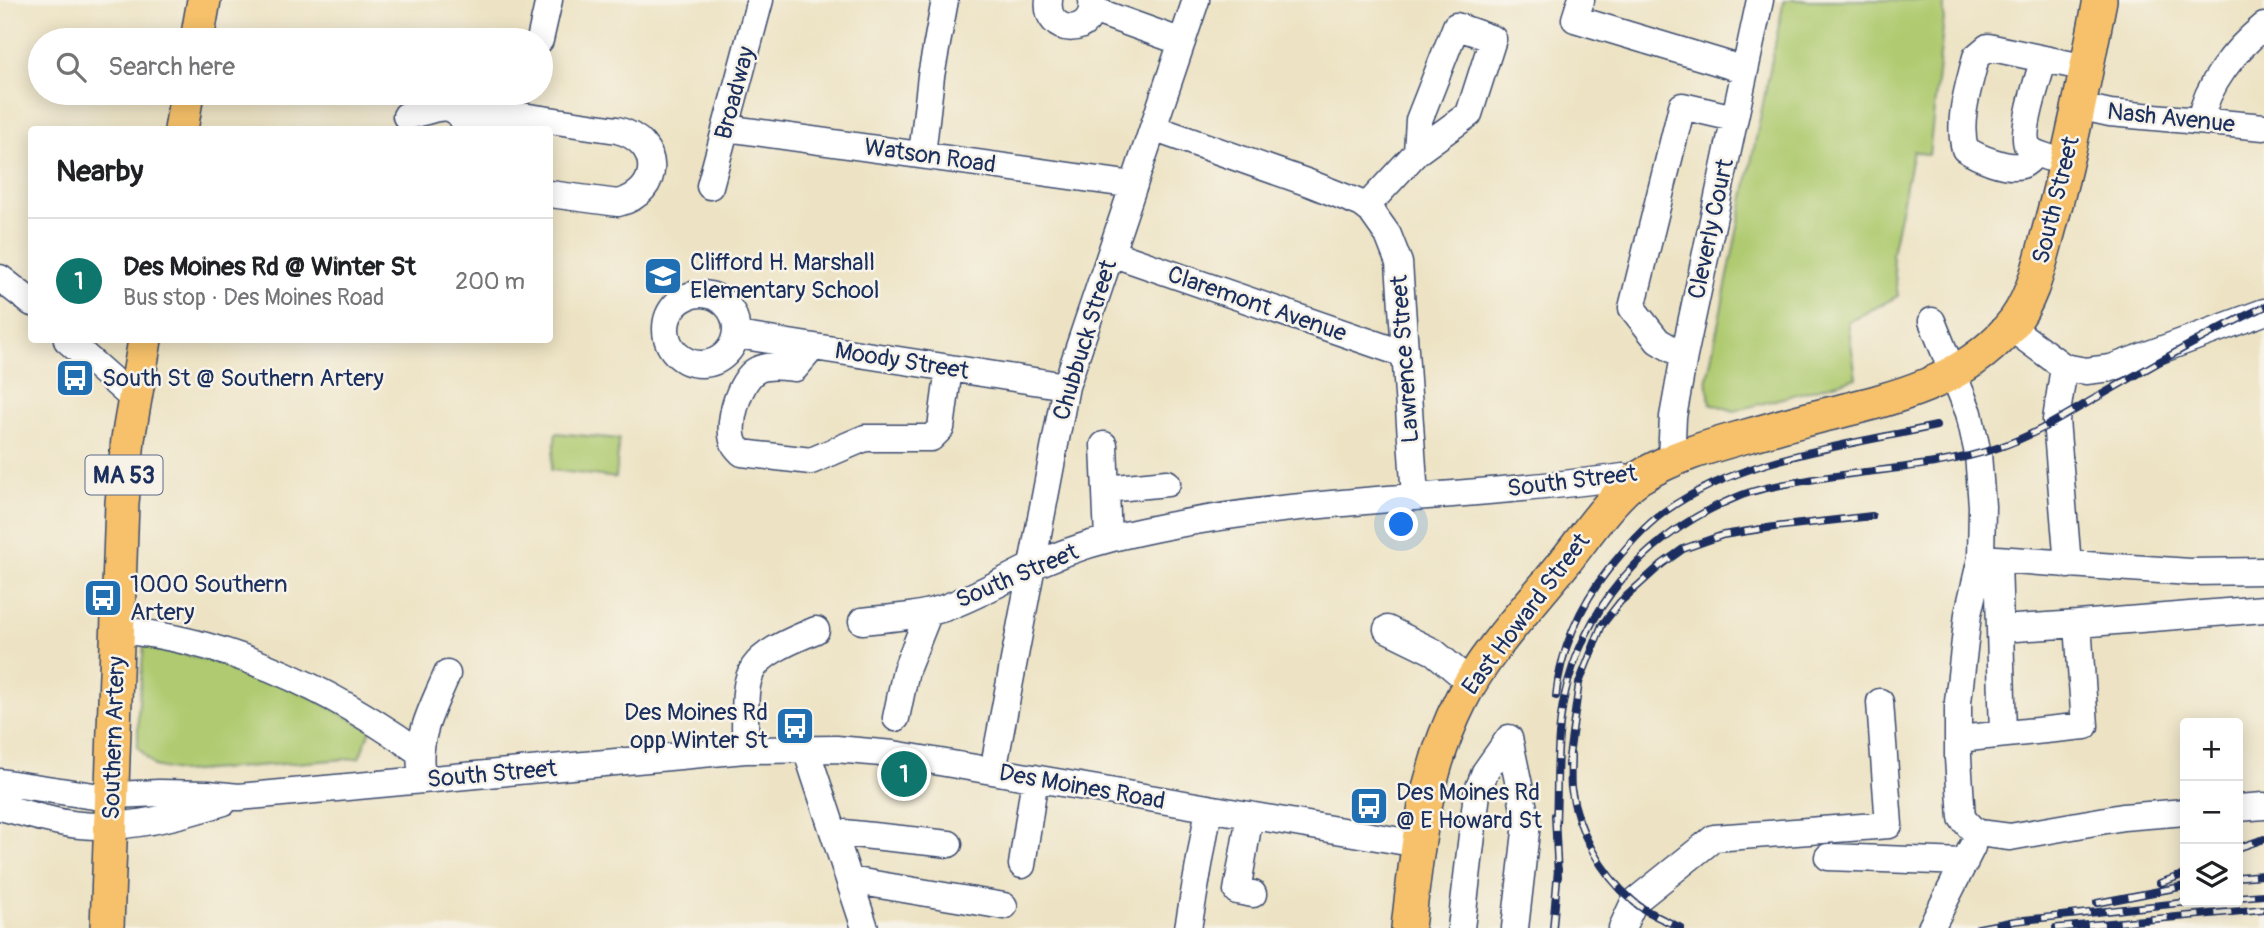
<!DOCTYPE html>
<meta charset="utf-8">
<style>
:root{--surface:#fff;--page:#f2f2f2;--text:#202124;--muted:#757577;--line:#e0e0e0;--accent:#0f766e}
body{margin:0;font-family:Pangolin,sans-serif;background:var(--page);color:var(--text)}
.controls{position:absolute;right:21px;bottom:21px;display:grid;overflow:hidden;border-radius:7px;box-shadow:0 4px 18px #0003}
.controls button{width:63px;height:63px;display:grid;place-items:center;padding:0;border:0;border-bottom:2px solid var(--line);background:var(--surface);color:var(--text);font:35px sans-serif}
.you{position:absolute;left:1402px;top:525px;width:24px;height:24px;margin:-18px;border:5px solid #fff;border-radius:50%;background:#1a73e8;box-shadow:0 0 0 10px #1a73e833}
.badge{display:grid;place-items:center;width:46px;height:46px;border-radius:50%;background:var(--accent);color:#fff;font-size:23px;font-weight:700}
.pin{position:absolute;translate:-50% -50%;border:4px solid #fff;box-shadow:0 2px 7px #0006}
.list{margin:0;padding:0;list-style:none}
h2{display:flex;justify-content:space-between;align-items:center;height:91px;margin:0;padding:0 28px;font-size:30px}
h2 small{font-size:23px;font-weight:400;color:var(--muted)}
.list li{display:grid;grid-template-columns:46px 1fr auto;gap:21px;align-items:center;box-sizing:border-box;height:126px;padding:0 28px;border-top:2px solid var(--line)}
.list b{display:block;font-size:26px;white-space:nowrap}
.list p{margin:0;font-size:23px;white-space:nowrap;color:var(--muted)}
.list em{font-size:23px;font-style:normal;color:var(--muted)}
.icon{flex:none;width:38px;height:38px;fill:none;stroke:currentColor;stroke-width:2;stroke-linecap:round;stroke-linejoin:round}
.map{position:relative;flex:none;width:2264px;height:928px;overflow:hidden}
.search{position:absolute;background:var(--surface);box-shadow:0 4px 18px #0003;left:28px;top:28px;width:525px;height:77px;display:flex;align-items:center;gap:18px;box-sizing:border-box;padding:0 24px;border-radius:38px;color:var(--muted);font-size:26px}
.panel{position:absolute;background:var(--surface);box-shadow:0 4px 18px #0003;left:28px;top:126px;width:525px;height:217px;border-radius:7px}
.map>svg:first-child{display:block}
.green{fill:#afca70;stroke:#657c67;stroke-width:2}
.lines{fill:none;stroke-linecap:round;stroke-linejoin:round}
.minor-casing{stroke:#3a4a6d;stroke-width:29}
.major-casing{stroke:#3a4a6d;stroke-width:36}
.minor{stroke:#fff;stroke-width:26}
.major{stroke:#f6c16b;stroke-width:33}
.rail-casing{stroke:#1b2f5e;stroke-width:8}
.rail{stroke:#f7f3e8;stroke-width:5;stroke-dasharray:16;stroke-linecap:butt}
.labels{text-anchor:middle;dominant-baseline:central;stroke-width:5;stroke-linejoin:round;paint-order:stroke}
.shield{fill:#f7f3e8;stroke:#5d6a87;stroke-width:2}
.shield-label{font-size:23px;font-weight:bold;fill:#1b2f5e}
.street-label{font-size:24px;fill:#1b2f5e;stroke:#f7f3e8}
.poi-label{font-size:24px;fill:#1b2f5e;stroke:#f7f3e8;text-anchor:start}
</style>
<div class="map">
<svg width="2264" height="928" viewBox="0 0 2264 928">
<rect width="100%" height="100%" fill="#f7f3e8"/>
<filter id="ink" filterUnits="userSpaceOnUse"><feTurbulence type="fractalNoise" baseFrequency=".0143" numOctaves="2"/><feDisplacementMap in="SourceGraphic" scale="14" xChannelSelector="R" yChannelSelector="G"/><feConvolveMatrix kernelMatrix="1 2 1 2 8 2 1 2 1" color-interpolation-filters="sRGB"/></filter>
<filter id="wash" filterUnits="userSpaceOnUse"><feTurbulence type="fractalNoise" baseFrequency=".00686" numOctaves="4" result="noise"/><feDisplacementMap in="SourceGraphic" scale="28" xChannelSelector="R" yChannelSelector="G"/><feGaussianBlur stdDeviation="1.57" result="paint"/><feColorMatrix in="noise" values="0 0 0 0 0 0 0 0 0 0 0 0 0 0 0 0 0 1.4 0 .05"/><feComposite in="paint" operator="in"/></filter>
<g filter="url(#wash)">
<rect width="100%" height="100%" fill="#ede3c4"/>
<!-- green -->
<path class="green" d="M1784,0H1944V19L1929,155L1913,151L1892,254L1898,296L1848,322L1856,378L1734,411L1710,403L1707,379Z
M556,433L619,439L616,478L551,470Z
M144,644L271,676L371,729L359,758L182,772L154,766L138,747V713Z"/>
</g>
<g filter="url(#ink)">
<g class="lines">
<!-- minor casing -->
<g class="minor-casing">
<path id="minor" d="M1049,0C1044,37 1097,37 1092,0
M1581,0L1575,19L1745,70
M1093,10L1182,42
M540,40L549,0
M2078,106L2110,113L2264,127
M406,116C431,113 455,92 467,130
M464,121L502,113L617,130C662,141 663,192 618,203L550,194
M2200,121C2207,84 2235,50 2264,26
M726,128L1134,185
M1153,128L1309,183L1362,204L1371,211L1388,235L1399,263L1415,497
M2036,154C2032,157 2026,164 2022,165C2007,170 1977,157 1965,149C1957,119 1969,86 1976,57L1988,47L2044,59
M922,155L931,76L945,0
M2050,158C2041,155 2031,153 2027,145C2021,130 2039,75 2044,59L2087,68
M710,186L760,0
M1366,207L1417,152L1469,114L1493,39L1456,26L1419,120L1417,152
M1111,253L1404,354
M0,278L32,303
M666 329a35 35 0 1 1 70 0a35 35 0 1 1-70 0Z
M1932,321L1969,413L1978,454L1982,506L1981,558L1968,614L1958,702V758L1962,818L1971,828L1979,833L2010,837L2123,817L2185,812
M2010,327L2064,367L2086,371L2111,368L2264,312
M737,335L1066,386
M67,340L135,400
M813,347L795,368C783,367 768,364 757,370C739,379 725,428 735,445C737,448 740,451 742,453L811,461L865,438H931L941,428L949,368
M1684,356L1658,341L1632,308L1682,106L1734,118
M2064,367L2056,420L2068,565
M1104,445L1108,539
M1671,460L1673,417L1684,356L1760,0
M1106,489L1167,483
M1981,558L2190,572L2264,571
M1998,560L2003,734
M862,621C889,618 915,617 941,609C975,598 1005,579 1037,564C1071,549 1107,538 1143,531C1301,497 1464,499 1623,477L1637,479
M1387,629L1434,652L1471,683
M2000,629L2078,624
M117,630C227,639 330,689 419,752
M896,718L906,670L929,612
M1958,739L2085,726L2078,624L2264,609
M806,749L865,928
M745,750C746,669 737,663 816,630
M421,768C417,734 434,705 447,674
M993,771L1066,386L1196,0
M0,782L94,796L159,793L208,794L239,797L745,750L836,749L893,754L1418,844
M0,807C26,813 53,823 80,825C128,830 179,816 224,802
M2238,808L2264,806
M1250,815L1237,891L1253,894
M834,832L949,844
M1828,857L1965,862
M1022,865L1035,778
M850,880L1004,906
M1188,928L1209,808
M1461,928L1477,793L1485,772L1509,738L1527,823L1515,928
M1622,928L1634,902L1714,838L1889,825L1880,702
M1931,928L1972,847"/>
</g>
<!-- major casing -->
<g class="major-casing">
<path id="major" d="M197,40L204,0
M181,130L187,93
M107,928L122,503L128,439L145,340
M1408,928C1417,848 1424,773 1461,700C1484,653 1531,604 1564,563C1584,538 1614,493 1640,477C1681,451 1732,441 1778,427C1858,404 1950,396 2008,329C2032,303 2040,263 2049,230C2070,154 2085,77 2100,0"/>
</g>
<!-- minor -->
<use href="#minor" class="minor"/>
<!-- major -->
<use href="#major" class="major"/>
<!-- rail casing -->
<g class="rail-casing">
<path id="rail" d="M1556,696C1560,652 1580,605 1608,570C1625,549 1642,528 1664,512C1741,457 1845,446 1936,426
M1571,755C1571,766 1570,778 1571,788C1578,831 1600,873 1633,901C1646,913 1665,920 1681,928
M1568,764L1579,683L1602,625L1620,602L1662,564L1683,549L1723,535L1774,527L1872,516
M1555,815L1558,877
M1556,824C1558,778 1555,727 1568,682C1593,593 1657,528 1742,495C1763,487 1787,484 1809,480C1871,469 1938,468 1997,448C2034,436 2067,414 2101,395C2155,364 2208,333 2264,307
M2238,848L2264,839
M2238,877L2264,875
M2160,883L2185,874
M2238,897L2264,895
M2097,903L2185,886
M1553,928L1558,869
M1979,928L2015,921L2189,902
M2056,928L2264,909"/>
</g>
<!-- rail -->
<use href="#rail" class="rail"/>
</g>
</g>
<!-- icons -->
<defs>
<g id="school-square" transform="scale(2.0125)"><rect x="-9" y="-9" width="18" height="18" rx="4" fill="#1f6fb2" stroke="#f7f3e8"/><path d="M0-5L7-2L0 1L-7-2ZM-4 1L0 2.5L4 1V4Q0 6-4 4Z" fill="#fff"/></g>
<g id="bus-square" transform="scale(2.0125)"><rect x="-9" y="-9" width="18" height="18" rx="4" fill="#1f6fb2" stroke="#f7f3e8"/><path d="M-5-6H5V4H4V6H2V4H-2V6H-4V4H-5ZM-3.5-4V0h7V-4ZM-3.5 1.2v1.5H-2V1.2ZM2 1.2v1.5H3.5V1.2Z" fill="#fff"/></g>
</defs>
<g fill-rule="evenodd">
<use href="#school-square" x="663" y="276"/>
<use href="#bus-square" x="75" y="378"/>
<use href="#bus-square" x="103" y="598"/>
<use href="#bus-square" x="795" y="726"/>
<use href="#bus-square" x="1369" y="806"/>
</g>
<g class="labels">
<!-- shield labels -->
<rect class="shield" x="85.5" y="455.5" width="77" height="39" rx="5"/>
<g class="shield-label">
<text x="124" y="475">MA 53</text>
</g>
<!-- street labels -->
<g class="street-label">
<text transform="translate(735 93) rotate(-75)">Broadway</text>
<text transform="translate(2171 118) rotate(6)">Nash Avenue</text>
<text transform="translate(930 156) rotate(8)">Watson Road</text>
<text transform="translate(2056 200) rotate(-76)">South Street</text>
<text transform="translate(1711 229) rotate(-78)">Cleverly Court</text>
<text transform="translate(1257 304) rotate(19)">Claremont Avenue</text>
<text transform="translate(1085 340) rotate(-73)">Chubbuck Street</text>
<text transform="translate(1405 359) rotate(-94)">Lawrence Street</text>
<text transform="translate(902 361) rotate(9)">Moody Street</text>
<text transform="translate(1572 481) rotate(-7)">South Street</text>
<text transform="translate(1017 576) rotate(-23)">South Street</text>
<text transform="translate(1526 614) rotate(-53)">East Howard Street</text>
<text transform="translate(114 738) rotate(-88)">Southern Artery</text>
<text transform="translate(492 774) rotate(-5)">South Street</text>
<text transform="translate(1082 787) rotate(10)">Des Moines Road</text>
</g>
<!-- poi labels -->
<g class="poi-label">
<text x="690" y="262">Clifford H. Marshall<tspan x="690" dy="28">Elementary School</tspan></text>
<text x="102" y="378">South St @ Southern Artery</text>
<text x="130" y="584">1000 Southern<tspan x="130" dy="28">Artery</tspan></text>
<text x="768" y="712" text-anchor="end">Des Moines Rd<tspan x="768" dy="28">opp Winter St</tspan></text>
<text x="1396" y="792">Des Moines Rd<tspan x="1396" dy="28">@ E Howard St</tspan></text>
</g>
</g>
</svg>
<div class="controls">
<button>+</button>
<button>−</button>
<button><svg class="icon" aria-label="layers" viewBox="0 0 24 24"><path d="M12 4l9 5-9 5-9-5zM3 14l9 5 9-5"/></svg></button>
</div>
<div class="you"></div>
<div class="pin badge" style="left:904px;top:774px">1</div>
<div class="search"><svg class="icon" aria-label="search" viewBox="0 0 24 24"><circle cx="10" cy="10" r="6"/><path d="M15 15l6 6"/></svg>Search here</div>
<section class="panel">
<h2>Nearby<small></small></h2>
<ul class="list">
<li><span class="badge">1</span><div><b>Des Moines Rd @ Winter St</b><p>Bus stop · Des Moines Road</p></div><em>200 m</em></li>
</ul>
</section>
</div>
